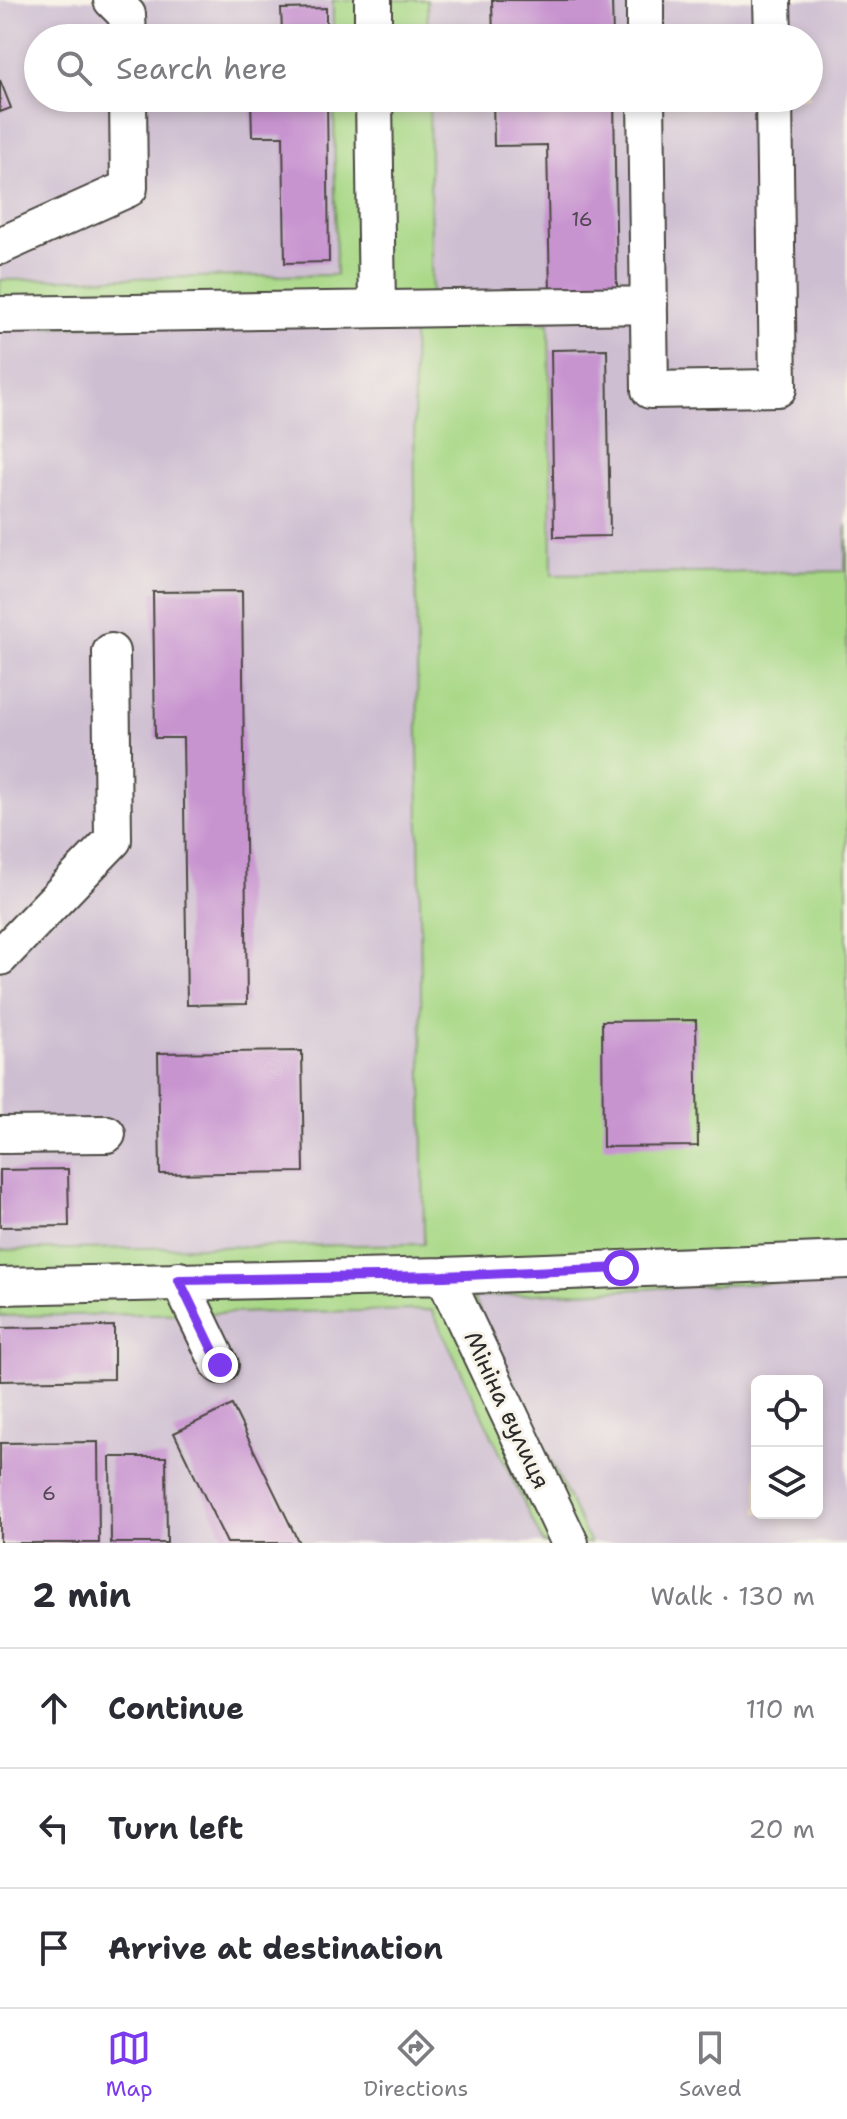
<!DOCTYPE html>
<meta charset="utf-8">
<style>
:root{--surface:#fff;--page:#f7f7f7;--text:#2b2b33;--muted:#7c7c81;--line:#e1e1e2;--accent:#7c3aed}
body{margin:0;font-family:"Shantell Sans",sans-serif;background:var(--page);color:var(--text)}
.controls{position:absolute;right:24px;bottom:24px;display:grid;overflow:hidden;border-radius:12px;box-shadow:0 4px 12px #0003}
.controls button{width:72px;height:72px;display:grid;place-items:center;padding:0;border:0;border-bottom:2px solid var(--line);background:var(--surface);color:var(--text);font:40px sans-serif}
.stop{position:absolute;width:24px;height:24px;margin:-18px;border:6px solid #7c3aed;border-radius:50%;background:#fff}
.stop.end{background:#7c3aed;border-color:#fff;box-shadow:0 2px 8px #0008}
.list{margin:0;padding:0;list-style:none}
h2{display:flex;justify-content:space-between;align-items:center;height:104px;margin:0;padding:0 32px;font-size:34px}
h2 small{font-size:26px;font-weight:400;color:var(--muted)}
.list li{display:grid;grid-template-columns:52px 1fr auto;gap:24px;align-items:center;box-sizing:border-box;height:120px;padding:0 32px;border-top:2px solid var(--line)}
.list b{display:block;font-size:30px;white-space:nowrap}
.list em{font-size:26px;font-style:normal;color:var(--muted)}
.icon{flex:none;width:44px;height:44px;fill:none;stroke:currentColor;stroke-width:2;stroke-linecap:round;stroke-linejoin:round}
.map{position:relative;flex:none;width:847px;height:1543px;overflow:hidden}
.search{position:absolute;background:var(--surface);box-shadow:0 4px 12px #0003;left:24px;right:24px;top:24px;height:88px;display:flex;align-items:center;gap:20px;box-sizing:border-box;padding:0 28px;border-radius:44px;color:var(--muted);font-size:30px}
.sheet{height:464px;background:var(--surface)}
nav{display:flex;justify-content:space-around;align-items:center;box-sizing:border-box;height:112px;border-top:2px solid var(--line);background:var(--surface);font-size:22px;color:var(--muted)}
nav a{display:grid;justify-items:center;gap:4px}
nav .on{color:var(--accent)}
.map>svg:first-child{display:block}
.industrial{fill:#cebed1;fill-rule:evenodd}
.green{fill:#a8d886;stroke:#6a8258;stroke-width:2}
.building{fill:#c894d0}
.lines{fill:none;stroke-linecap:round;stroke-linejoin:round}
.minor-casing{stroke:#494641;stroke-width:40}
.minor{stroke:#fff;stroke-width:36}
.route{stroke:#7c3aed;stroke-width:10}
.labels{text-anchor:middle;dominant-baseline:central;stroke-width:6;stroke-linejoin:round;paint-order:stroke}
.number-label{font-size:20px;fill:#524554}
.street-label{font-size:24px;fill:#2b2b2b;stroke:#f7f3e8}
</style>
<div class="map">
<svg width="847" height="1543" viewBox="0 0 847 1543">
<rect width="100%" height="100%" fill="#f7f3e8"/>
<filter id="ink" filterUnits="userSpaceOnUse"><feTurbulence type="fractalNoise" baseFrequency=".0125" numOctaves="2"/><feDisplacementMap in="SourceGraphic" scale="16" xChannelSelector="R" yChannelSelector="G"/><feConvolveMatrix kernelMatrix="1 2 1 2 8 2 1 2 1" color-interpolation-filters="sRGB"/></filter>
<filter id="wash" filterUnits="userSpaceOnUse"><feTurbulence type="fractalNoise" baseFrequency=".006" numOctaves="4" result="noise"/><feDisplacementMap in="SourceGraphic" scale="32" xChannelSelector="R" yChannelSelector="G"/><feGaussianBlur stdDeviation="1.8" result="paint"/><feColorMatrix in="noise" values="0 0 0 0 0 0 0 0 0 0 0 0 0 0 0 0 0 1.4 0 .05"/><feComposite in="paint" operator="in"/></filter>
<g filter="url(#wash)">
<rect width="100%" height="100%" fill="#f1debf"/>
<!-- industrial -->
<path class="industrial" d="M0,0H333V38H38V98H334L336,275L0,280Z
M427,0H847L846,571L552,575L549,322L432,323L429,98H809V38H428Z
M413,321L424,1244L0,1250V327Z
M847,1279V1543H590L473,1297ZM757,1381H817V1513H757Z
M432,1309L543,1543H0V1316Z"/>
<!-- green -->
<path class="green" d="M333,0H427L428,38H333Z
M334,98H429L432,323L549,322L552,575L845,571L847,524V1279L473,1297L590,1543H543L432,1310L0,1316V1250L424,1244L413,322L0,327V280L336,275Z"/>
<g id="blocks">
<!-- building -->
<path class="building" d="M492,0H612L613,38H493Z
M326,8V38H250V31H282L281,9Z
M0,80L11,108L0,112Z
M251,98H327L329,262L285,263L283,136H252Z
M493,98H614L617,292L550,293L547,145L494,146Z
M607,349L610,536L554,537L551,350Z
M242,591L247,1004L187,1005L183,738H155L153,592Z
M696,1020L698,1146L603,1147L602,1021Z
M302,1051L304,1172L160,1174L158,1053Z
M68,1169L69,1226L0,1227V1170Z
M114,1326V1379L0,1381V1328Z
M232,1405L299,1543H227L174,1433Z
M98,1442L99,1543H0V1443Z
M110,1457H166L167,1543H111Z"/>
</g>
</g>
<g filter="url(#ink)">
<use href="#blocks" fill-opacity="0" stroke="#494641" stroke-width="2"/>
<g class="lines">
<!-- minor casing -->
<g class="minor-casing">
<path id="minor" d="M112,0L127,15L128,38
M373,0V38
M645,0V38
M772,0L773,38
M374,98L377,309
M646,98L650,390L778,388L774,98
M0,246L129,188L128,98
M0,315L649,305
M0,957L113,840L111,652
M0,1135L107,1134
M444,1276L570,1543
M179,1280L220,1365
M0,1286L444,1276L847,1260"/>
</g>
<!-- minor -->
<use href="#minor" class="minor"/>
</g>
</g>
<g class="lines" filter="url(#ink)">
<!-- route -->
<path class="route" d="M220,1365L179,1280L444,1276L621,1268"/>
</g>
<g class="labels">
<!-- number labels -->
<g class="number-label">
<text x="582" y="219">16</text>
<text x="49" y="1493">6</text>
</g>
<!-- street labels -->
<g class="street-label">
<text transform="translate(507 1410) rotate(65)">Мініна вулиця</text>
</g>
</g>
</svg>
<div class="controls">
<button><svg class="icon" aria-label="locate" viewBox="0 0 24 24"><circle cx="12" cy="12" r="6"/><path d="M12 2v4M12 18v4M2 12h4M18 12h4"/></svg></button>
<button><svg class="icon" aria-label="layers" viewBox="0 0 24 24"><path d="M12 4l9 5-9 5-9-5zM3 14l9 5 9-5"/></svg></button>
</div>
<div class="stop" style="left:621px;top:1268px"></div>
<div class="stop end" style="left:220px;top:1365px"></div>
<div class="search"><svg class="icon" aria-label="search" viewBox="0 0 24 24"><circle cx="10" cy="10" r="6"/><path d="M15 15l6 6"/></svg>Search here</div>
</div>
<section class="sheet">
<h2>2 min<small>Walk · 130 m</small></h2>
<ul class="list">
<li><svg class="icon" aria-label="ahead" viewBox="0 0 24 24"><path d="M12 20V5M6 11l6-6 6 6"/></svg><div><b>Continue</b></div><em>110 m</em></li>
<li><svg class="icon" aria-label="left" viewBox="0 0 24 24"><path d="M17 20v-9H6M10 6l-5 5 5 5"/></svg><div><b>Turn left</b></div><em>20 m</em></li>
<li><svg class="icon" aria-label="arrive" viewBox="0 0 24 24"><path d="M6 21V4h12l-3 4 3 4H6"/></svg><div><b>Arrive at destination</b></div></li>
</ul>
</section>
<nav>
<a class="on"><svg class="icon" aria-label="map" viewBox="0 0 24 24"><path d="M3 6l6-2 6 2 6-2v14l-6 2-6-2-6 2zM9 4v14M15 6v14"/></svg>Map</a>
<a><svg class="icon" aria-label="directions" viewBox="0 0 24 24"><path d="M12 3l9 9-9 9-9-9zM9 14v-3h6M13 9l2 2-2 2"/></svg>Directions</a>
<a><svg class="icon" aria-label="saved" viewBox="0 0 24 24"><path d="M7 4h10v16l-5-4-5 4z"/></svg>Saved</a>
</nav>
